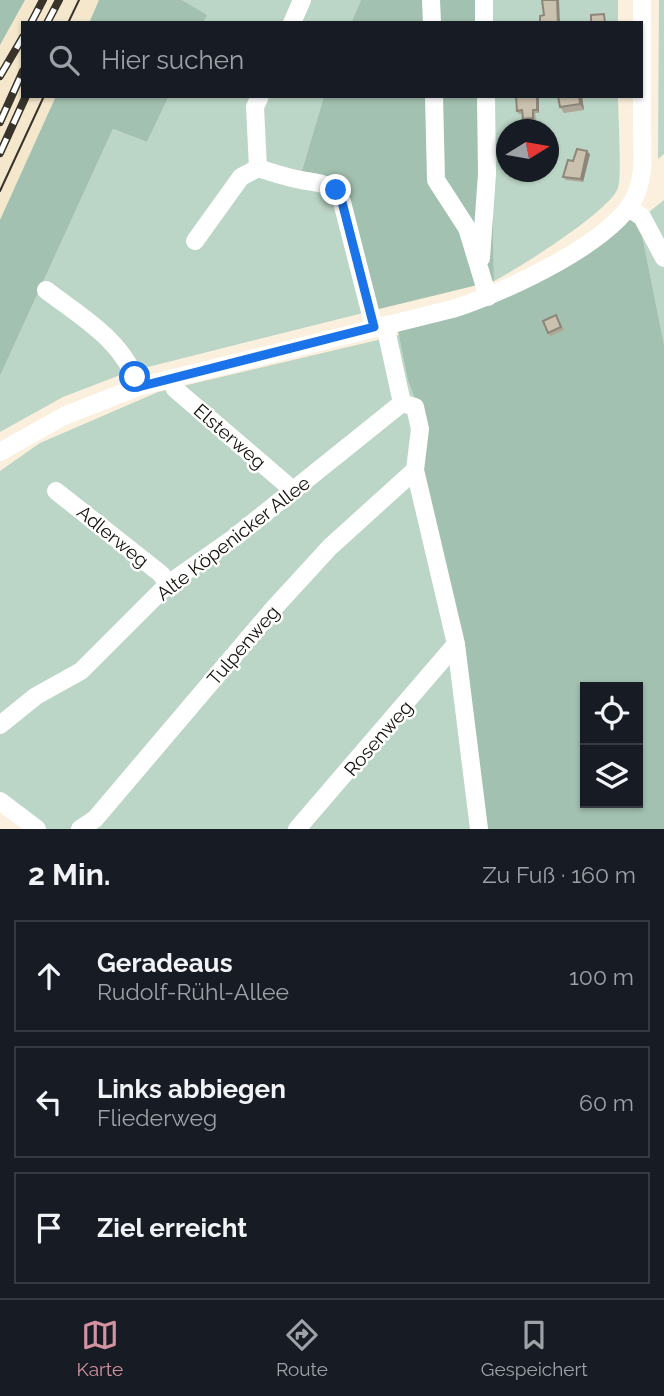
<!DOCTYPE html>
<html lang="de">
<meta charset="utf-8">
<style>
:root{--surface:#171b24;--page:#242831;--text:#f1f3f6;--muted:#9ea1a6;--line:#363941;--accent:#d392a0}
body{margin:0;font-family:Raleway,sans-serif;background:var(--page);color:var(--text)}
.controls{position:absolute;right:21px;bottom:21px;display:grid;overflow:hidden;border-radius:0px;box-shadow:0 2px 5px #0004}
.controls button{width:63px;height:63px;display:grid;place-items:center;padding:0;border:0;border-bottom:2px solid var(--line);background:var(--surface);color:var(--text);font:35px sans-serif}
.compass{position:absolute;left:496px;top:119px;width:63px;height:63px;border-radius:50%;background:var(--surface);box-shadow:0 2px 5px #0004;rotate:79deg}
.stop{position:absolute;width:21px;height:21px;margin:-16px;border:5px solid #1a73e8;border-radius:50%;background:#fff}
.stop.end{background:#1a73e8;border-color:#fff;box-shadow:0 2px 7px #0008}
.list{margin:0;padding:0;list-style:none}
h2{display:flex;justify-content:space-between;align-items:center;height:91px;margin:0;padding:0 28px;font-size:30px}
h2 small{font-size:23px;font-weight:400;color:var(--muted)}
.list li{display:grid;grid-template-columns:46px 1fr auto;gap:21px;align-items:center;box-sizing:border-box;height:112px;margin:0 14px 14px;padding:0 14px;border:2px solid var(--line);border-radius:0px}
.list b{display:block;font-size:26px;white-space:nowrap}
.list p{margin:0;font-size:23px;white-space:nowrap;color:var(--muted)}
.list em{font-size:23px;font-style:normal;color:var(--muted)}
.icon{flex:none;width:38px;height:38px;fill:none;stroke:currentColor;stroke-width:2;stroke-linecap:round;stroke-linejoin:round}
.map{position:relative;flex:none;width:664px;height:829px;overflow:hidden}
.search{position:absolute;background:var(--surface);box-shadow:0 2px 5px #0004;left:21px;right:21px;top:21px;height:77px;display:flex;align-items:center;gap:18px;box-sizing:border-box;padding:0 24px;border-radius:0px;color:var(--muted);font-size:26px}
.sheet{height:469px;background:var(--surface)}
nav{display:flex;justify-content:space-around;align-items:center;box-sizing:border-box;height:98px;border-top:2px solid var(--line);background:var(--surface);font-size:19px;color:var(--muted)}
nav a{display:grid;justify-items:center;gap:4px}
nav .on{color:var(--accent)}
.map>svg:first-child{display:block}
.built{fill:#f4e7cc}
.green{fill:#bbd5c6;fill-rule:evenodd}
.forest{fill:#a3c1b0;fill-rule:evenodd}
.lines{fill:none;stroke-linecap:round;stroke-linejoin:round}
.minor{stroke:#fff;stroke-width:18}
.tram{stroke:#38342b;stroke-width:2}
.rail-casing{stroke:#38342b;stroke-width:8}
.rail{stroke:#fff;stroke-width:5;stroke-dasharray:16;stroke-linecap:butt}
.wall{fill:#aea696}
.shaded-wall{fill:#8d877a}
.building{fill:#cac1ae;stroke:#8d877a;stroke-width:2}
.route{stroke:#1a73e8;stroke-width:9}
.labels{text-anchor:middle;dominant-baseline:central;stroke-width:5;stroke-linejoin:round;paint-order:stroke}
.street-label{font-size:19px;fill:#15120b;stroke:#fff}
</style>
<div class="map">
<svg width="664" height="829" viewBox="0 0 664 829">
<rect width="100%" height="100%" fill="#faf0dd"/>
<!-- built -->
<path class="built" d="M25,0H99L89,23H23V96H56L0,220V45Z"/>
<!-- green -->
<path class="green" d="M182,0H361L351,23H203L206,15Z
M490,0H618V23H490Z
M659,0H664V154L658,159Z
M169,96H324L300,177L327,181L375,310L128,372L63,397L0,432V376L113,129L147,142Z
M491,96H618C618,114 622,174 618,188C610,211 519,268 494,281ZM506,130H548V172H506Z
M664,200V344L639,220Z
M399,335L408,381L426,427L482,829H28L0,809V471L40,443L158,392Z"/>
<!-- forest -->
<path class="forest" d="M0,0H25L0,45Z
M99,0H182L207,15L203,23H89Z
M361,0H490V23H351Z
M56,96H169L147,142L113,129L0,376V220Z
M324,96H491L494,281L375,310L345,200L300,177Z
M629,220H639L664,344V829H482L422,488L426,427L408,381L398,331C490,308 555,282 629,220ZM585,687H638V803H585Z"/>
<g class="lines">
<!-- minor -->
<path class="minor" d="M431,0L432,23
M484,0V23
M292,23L302,0
M260,96L255,107L258,168C270,172 283,176 296,179C317,184 331,180 342,202L374,327
M434,96L436,180L467,228L488,297
M629,208L642,217L664,258
M195,241L241,177L258,168
M481,258L487,174L486,96
M46,290C81,317 125,341 138,387
M385,325L402,403L415,407L420,429L415,470L456,644L479,829
M171,378L175,389L294,491
M0,452L64,416L138,387L456,308C504,292 619,241 637,192C645,171 642,146 642,123C642,82 642,41 642,0
M56,491L161,574L168,584
M0,725L36,696L81,671L168,584L235,537L402,403
M0,801L37,829
M80,829L95,819L274,608L330,547L415,470
M297,829L456,644"/>
<!-- tram -->
<path class="tram" d="M68,23L79,0
M0,191L44,96"/>
<!-- rail casing -->
<g class="rail-casing">
<path id="rail" d="M31,23L43,0
M47,23L59,0
M0,76L23,37
M0,122L23,71
M0,153L26,96"/>
</g>
<!-- rail -->
<use href="#rail" class="rail"/>
</g>
<!-- wall -->
<path class="wall" d="M558,96H582L584,110L564,113L560,107Z
M539,98V113H535L536,121L525,122L523,119V114H519L517,111Z
M590,154L583,182L566,180L563,177L573,161Z
M556,315L564,330L550,336L548,333Z"/>
<!-- shaded-wall -->
<path class="shaded-wall" d="M557,0H559L560,23H558Z
M537,96L539,98V113L537,110Z
M579,96H582L584,110L580,104Z
M587,151L590,154L583,182L581,179Z"/>
<!-- building -->
<path class="building" d="M542,0H557L558,23H540V16L544,15Z
M604,14L605,23H591V15Z
M516,96H537V110H533V118L523,119L522,110L517,111Z
M558,96H579L580,104L560,107Z
M577,149L587,151L581,179L563,177L568,160L573,161Z
M556,315L561,327L548,333L543,321Z"/>
<g class="lines">
<!-- route -->
<path class="route" d="M135,377L138,387L374,327L342,202L336,190"/>
</g>
<g class="labels">
<!-- street labels -->
<g class="street-label">
<text transform="translate(230 436) rotate(41)">Elsterweg</text>
<text transform="translate(113 536) rotate(39)">Adlerweg</text>
<text transform="translate(233 538) rotate(-38)">Alte Köpenicker Allee</text>
<text transform="translate(243 645) rotate(-49)">Tulpenweg</text>
<text transform="translate(378 738) rotate(-49)">Rosenweg</text>
</g>
</g>
</svg>
<div class="controls">
<button><svg class="icon" aria-label="locate" viewBox="0 0 24 24"><circle cx="12" cy="12" r="6"/><path d="M12 2v4M12 18v4M2 12h4M18 12h4"/></svg></button>
<button><svg class="icon" aria-label="layers" viewBox="0 0 24 24"><path d="M12 4l9 5-9 5-9-5zM3 14l9 5 9-5"/></svg></button>
</div>
<svg class="compass" viewBox="-18 -18 36 36"><path d="M0-13l5 13h-10z" fill="#e53935"/><path d="M0 13l5-13h-10z" fill="#9ea1a6"/></svg>
<div class="stop" style="left:135px;top:377px"></div>
<div class="stop end" style="left:336px;top:190px"></div>
<div class="search"><svg class="icon" aria-label="search" viewBox="0 0 24 24"><circle cx="10" cy="10" r="6"/><path d="M15 15l6 6"/></svg>Hier suchen</div>
</div>
<section class="sheet">
<h2>2 Min.<small>Zu Fuß · 160 m</small></h2>
<ul class="list">
<li><svg class="icon" aria-label="ahead" viewBox="0 0 24 24"><path d="M12 20V5M6 11l6-6 6 6"/></svg><div><b>Geradeaus</b><p>Rudolf-Rühl-Allee</p></div><em>100 m</em></li>
<li><svg class="icon" aria-label="left" viewBox="0 0 24 24"><path d="M17 20v-9H6M10 6l-5 5 5 5"/></svg><div><b>Links abbiegen</b><p>Fliederweg</p></div><em>60 m</em></li>
<li><svg class="icon" aria-label="arrive" viewBox="0 0 24 24"><path d="M6 21V4h12l-3 4 3 4H6"/></svg><div><b>Ziel erreicht</b></div></li>
</ul>
</section>
<nav>
<a class="on"><svg class="icon" aria-label="map" viewBox="0 0 24 24"><path d="M3 6l6-2 6 2 6-2v14l-6 2-6-2-6 2zM9 4v14M15 6v14"/></svg>Karte</a>
<a><svg class="icon" aria-label="directions" viewBox="0 0 24 24"><path d="M12 3l9 9-9 9-9-9zM9 14v-3h6M13 9l2 2-2 2"/></svg>Route</a>
<a><svg class="icon" aria-label="saved" viewBox="0 0 24 24"><path d="M7 4h10v16l-5-4-5 4z"/></svg>Gespeichert</a>
</nav>
